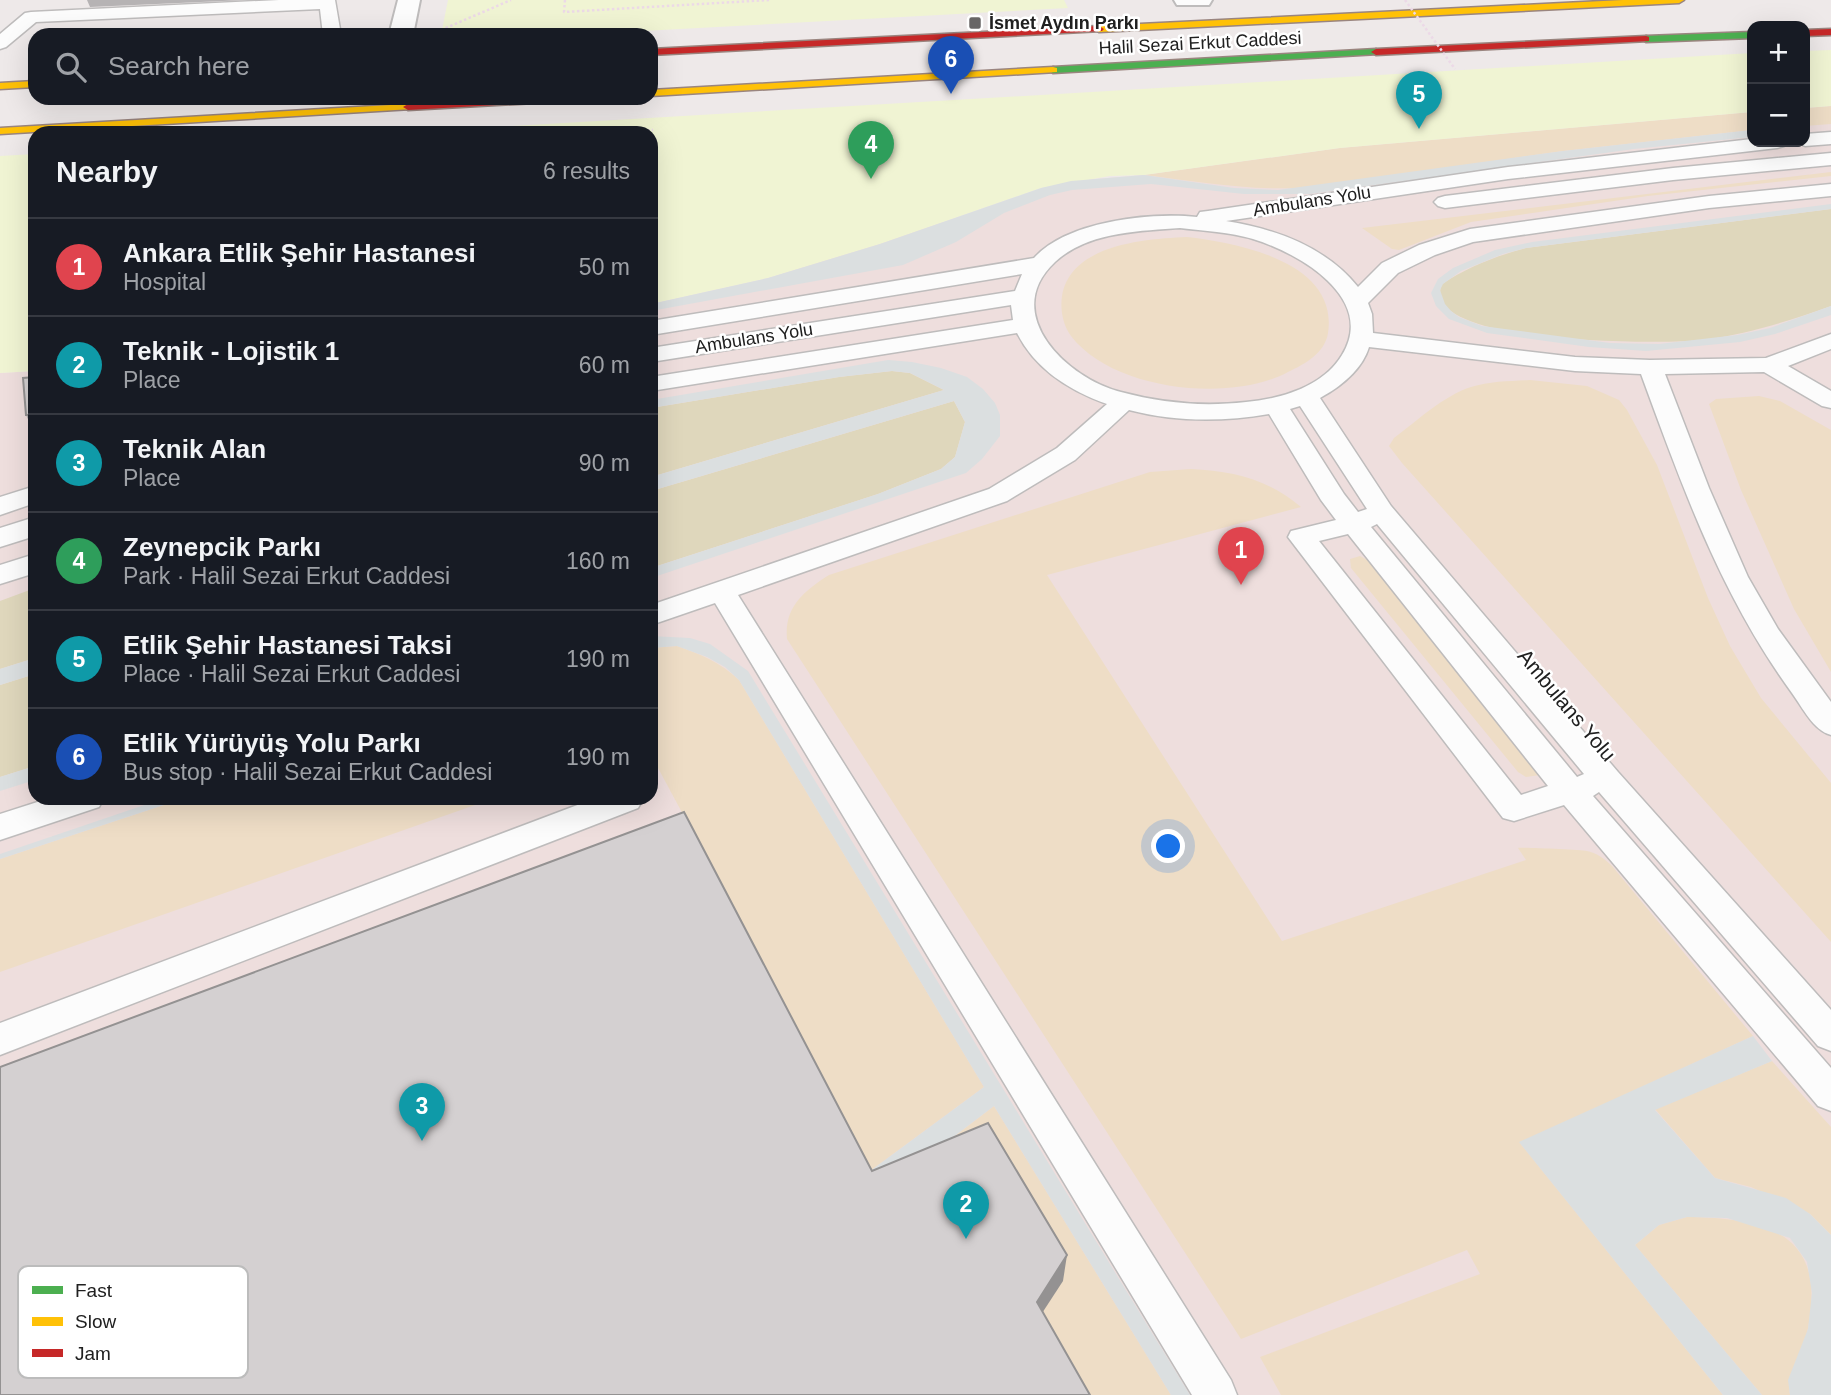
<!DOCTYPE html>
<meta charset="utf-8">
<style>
:root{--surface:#171b24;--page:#20242c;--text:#f1f3f6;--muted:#9ea1a6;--line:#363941;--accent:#1a73e8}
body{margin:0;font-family:Arial,sans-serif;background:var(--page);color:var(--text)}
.controls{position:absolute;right:21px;top:21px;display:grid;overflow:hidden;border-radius:14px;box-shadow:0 7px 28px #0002}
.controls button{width:63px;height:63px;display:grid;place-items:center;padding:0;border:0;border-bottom:2px solid var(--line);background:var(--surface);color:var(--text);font:35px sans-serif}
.you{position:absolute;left:1169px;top:847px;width:24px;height:24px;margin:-18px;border:5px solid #fff;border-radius:50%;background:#1a73e8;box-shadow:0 0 0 10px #1a73e833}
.badge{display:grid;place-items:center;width:46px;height:46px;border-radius:50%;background:var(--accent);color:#fff;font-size:23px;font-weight:700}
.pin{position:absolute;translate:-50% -58px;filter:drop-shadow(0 2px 4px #0008)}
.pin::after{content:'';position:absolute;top:37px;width:24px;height:21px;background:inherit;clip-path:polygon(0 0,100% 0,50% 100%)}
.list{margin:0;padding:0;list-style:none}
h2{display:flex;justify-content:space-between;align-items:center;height:91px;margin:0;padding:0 28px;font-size:30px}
h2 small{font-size:23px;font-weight:400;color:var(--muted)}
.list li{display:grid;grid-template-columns:46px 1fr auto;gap:21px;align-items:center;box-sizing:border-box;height:98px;padding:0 28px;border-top:2px solid var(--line)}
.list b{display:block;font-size:26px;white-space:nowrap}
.list p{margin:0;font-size:23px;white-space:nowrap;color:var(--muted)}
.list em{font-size:23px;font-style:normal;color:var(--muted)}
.icon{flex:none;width:38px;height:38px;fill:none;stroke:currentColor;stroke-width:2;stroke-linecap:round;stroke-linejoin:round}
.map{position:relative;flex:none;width:1831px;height:1395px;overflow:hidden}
.search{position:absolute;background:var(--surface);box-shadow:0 7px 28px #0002;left:28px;top:28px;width:630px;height:77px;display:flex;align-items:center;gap:18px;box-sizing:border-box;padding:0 24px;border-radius:21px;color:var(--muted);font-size:26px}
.panel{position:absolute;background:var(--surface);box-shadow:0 7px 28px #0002;left:28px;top:126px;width:630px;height:679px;border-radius:21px}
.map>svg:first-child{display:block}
.education{fill:#eededd}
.grass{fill:#eeddc6}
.forest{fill:#dfd7bc}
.park{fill:#f0f4d3}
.plaza{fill:#dbdfe0}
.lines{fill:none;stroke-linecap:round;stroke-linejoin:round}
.lane-casing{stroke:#bebcbc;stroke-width:3}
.street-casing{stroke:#bebcbc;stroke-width:4}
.fast-casing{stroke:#9a857f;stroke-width:3}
.slow-casing{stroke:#9a857f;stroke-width:3}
.jam-casing{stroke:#9a857f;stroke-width:3}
.path{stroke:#ecd9e7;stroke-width:2.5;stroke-dasharray:2.5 2.5;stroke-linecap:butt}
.lane{fill:#fcfcfc;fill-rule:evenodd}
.street{fill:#fcfcfc;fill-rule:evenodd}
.fast{fill:#4caf50;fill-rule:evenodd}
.slow{fill:#ffc107;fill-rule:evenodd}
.jam{fill:#c62828;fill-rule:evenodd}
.path-bridge{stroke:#ecd9e7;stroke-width:2.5;stroke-dasharray:2.5 2.5;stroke-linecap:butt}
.wall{fill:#b6b3b4}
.shaded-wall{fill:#949292}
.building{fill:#d4d0d1;stroke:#949292;stroke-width:2}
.poi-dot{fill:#686666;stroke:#fff;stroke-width:2.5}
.labels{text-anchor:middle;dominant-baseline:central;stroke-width:5;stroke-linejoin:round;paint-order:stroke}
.far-poi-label{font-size:18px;font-weight:bold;fill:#202020;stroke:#fff;text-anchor:start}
.far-street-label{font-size:18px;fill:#202020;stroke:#fff}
.street-label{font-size:21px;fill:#202020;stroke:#fff}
.key{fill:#fff;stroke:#bcbcbc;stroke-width:2}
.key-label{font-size:19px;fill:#202020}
</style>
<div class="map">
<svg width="1831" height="1395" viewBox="0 0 1831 1395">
<rect width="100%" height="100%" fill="#eee9e9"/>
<!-- education -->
<path class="education" d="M1831,106V1395H0V373L35,371V798H651V304L768,278L1071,181L1144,175L1340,148L1752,112V142H1805V108Z"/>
<!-- grass -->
<path class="grass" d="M1831,106V124L1805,126V108Z
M1752,112V130L1563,151L1313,187C1255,192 1201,182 1144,175L1340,148Z
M1831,172V176L1648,196L1471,222L1399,250L1392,249L1362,228Z
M1187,237C1238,243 1339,262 1328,333C1325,353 1305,364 1288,372C1231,403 1113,391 1071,336C1063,325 1060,310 1062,296C1071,244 1145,239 1187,237Z
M1530,380L1587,386L1619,400L1627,410L1657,465L1708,598L1730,646L1761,698L1831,783V942L1402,463L1389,446L1394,438C1417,421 1443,396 1471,387C1490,381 1511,381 1530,380Z
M1759,396L1780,401L1831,430V672L1794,609L1741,490L1709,404L1716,399Z
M1191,469C1233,471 1268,479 1301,507L1047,575L1282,941L1526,860L1518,848C1522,847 1580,850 1587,851C1597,853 1605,859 1612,866L1753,1036L1520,1143L1723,1395H1281L1260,1357L1480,1274L1467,1250L1241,1339L787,639C784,607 804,591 829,575L1150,472Z
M1360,556L1373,563L1540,775L1526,777L1518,772L1351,568L1350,559Z
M677,646C700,654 720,662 739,680L984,1087L862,1177L692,831L651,755V648Z
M185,798H495L0,972V859Z
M1772,1061L1831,1127V1235L1810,1214L1751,1187L1715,1178L1655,1109Z
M994,1106L1171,1395H1072L873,1198Z
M1687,1217C1767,1218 1827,1233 1808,1328C1803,1351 1787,1372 1790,1395H1762L1635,1245L1659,1225Z"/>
<!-- forest -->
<path class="forest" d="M1831,209V306C1789,321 1748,334 1703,340C1670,344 1416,347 1442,284C1468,267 1496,256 1526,248Z
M892,371L910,373L944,390L651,477V408L839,377Z
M954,401L965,422L955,457L941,469L878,494L651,568V491Z
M35,588V658L0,669V601Z
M35,674V766L0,777V685Z"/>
<!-- park -->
<path class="park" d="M448,0H1064L1068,8L568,35H441Z
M1831,50V106L1805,108V51Z
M1752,53V112L1340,148L1144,175L1110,176L1041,188L880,244L768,278L651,304V133H395Z
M35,154V371L0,373V156Z"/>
<!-- plaza -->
<path class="plaza" d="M1752,130V137L1634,149L1310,194H1244L1151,184L1072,190L1050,195L1004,213L956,242L903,265L651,311V304L768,278L880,244L1041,188L1071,181L1144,175L1234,188L1278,190L1563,151Z
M1831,204V209L1526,248L1503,254L1461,271L1443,284L1440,290L1445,304L1451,311L1459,317L1482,326L1610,343L1659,344L1737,335L1770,328L1831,306V315L1775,334L1740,342L1646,351L1589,347L1487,333L1449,319L1436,306L1431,293L1438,279L1453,268L1495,250L1532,242Z
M888,360L912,362L941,368L967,377L983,389L995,403L1000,415V436L982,459L966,473L651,578V568L878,494L941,469L955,457L965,422L954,401L651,491V477L944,390L910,373L892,371L839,377L651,408V400Z
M651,636L690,638L710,644L748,671L1190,1395H1171L994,1106L873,1198L862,1177L984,1087L739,680L725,667L707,657L677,646L651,648Z
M35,658V674L0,685V669Z
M35,766V780L0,791V777Z
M165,798H185L0,859V854Z
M1753,1036L1772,1061L1655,1110L1715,1178L1786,1198L1810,1214L1831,1235V1395H1790L1788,1380L1808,1329L1812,1293L1807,1262L1790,1238L1727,1218L1687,1217L1659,1225L1635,1245L1762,1395H1723L1519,1142Z"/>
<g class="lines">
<!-- lane casing -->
<g class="lane-casing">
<path id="lane" d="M279,0H335L341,35H323L320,9L36,22L6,47L0,49V34L25,13L31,12Z
M1831,132V144L1805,146L1796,142H1805V134Z
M1752,139V142H1787L1784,146L1777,148L1508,179L1226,221C1276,229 1326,247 1358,287L1382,263L1419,245L1470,229L1709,196L1831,184V196L1709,208L1473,242L1435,255L1398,273L1368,303L1372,314L1373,333L1575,357L1650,360L1766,358L1831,334V349L1788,366L1831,391V408L1822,406L1764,372L1665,374L1709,488L1748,577L1778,629L1831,702V735C1813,730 1803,708 1792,693C1721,596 1682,486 1641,374L1575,371L1369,347C1362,370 1340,387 1320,398L1391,506L1618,772L1831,1010V1051L1818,1046L1599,792L1593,796L1831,1068V1111L1818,1106L1564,805L1514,821L1503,818L1288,537L1291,531L1336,520L1321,500L1269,414C1222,422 1175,422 1129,410L1075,460L1007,501L738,595L1231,1380L1237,1395H1192L715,603L651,625V605L989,489L1057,448L1107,404C1070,391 1035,369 1017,333L651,391V377L1013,320L1011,305L651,362V348L1015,291L1022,274L651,335V321L1034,258C1067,221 1151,212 1197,217L1200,212L1208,211L1508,167ZM1180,228C1204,231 1230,232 1253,239C1299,253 1377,298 1342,355C1323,387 1280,399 1246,402C1202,407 1162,403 1121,392C1068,379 999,314 1055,262C1087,232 1139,231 1180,228ZM1300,406L1367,509L1358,512L1344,494L1290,409ZM1377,524L1584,774L1577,777L1371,527ZM1348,534L1548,786L1521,795L1319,541Z
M1831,153V165L1673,180L1445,208L1438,206L1434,202L1438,198L1445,196L1673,168Z
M35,486V503L0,515V497Z
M35,517V536L0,547V528Z
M35,554V573L0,584V565Z
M50,798H104L99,807L0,840V814Z
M596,798L643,799L638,808L0,1055V1023Z"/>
</g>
<!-- street casing -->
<g class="street-casing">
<path id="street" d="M398,0H420L413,35H389Z
M1174,0H1212L1209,5H1177Z"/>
</g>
<!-- fast casing -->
<g class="fast-casing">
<path id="fast" d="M1752,32V38L1646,42L1641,39L1646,36Z
M1376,49L1381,52L1379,54L1053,73L1048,70L1053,67Z"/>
</g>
<!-- slow casing -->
<g class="slow-casing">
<path id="slow" d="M1623,0H1684L1679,3L1099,32L1094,29L1099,26Z
M1053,67L1057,68V72L651,96V90Z
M35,81V87L0,89V83Z
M408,104L412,105V109L0,134V128Z"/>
</g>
<!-- jam casing -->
<g class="jam-casing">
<path id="jam" d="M1099,26L1104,29L1102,31L651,55V49Z
M1831,29V35L1805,36V30Z
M1646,36L1649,37V41L1376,55L1371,52L1376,49Z
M515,98H576L571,101L408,110L403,107L408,104Z"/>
</g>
<!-- path -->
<path class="path" d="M565,0L564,12L769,0
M441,30L511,0
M602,133L653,130"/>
<!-- lane -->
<use href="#lane" class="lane"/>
<!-- street -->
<use href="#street" class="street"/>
<!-- fast -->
<use href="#fast" class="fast"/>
<!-- slow -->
<use href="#slow" class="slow"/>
<!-- jam -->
<use href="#jam" class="jam"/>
<!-- path-bridge -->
<path class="path-bridge" d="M1405,0L1455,69"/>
</g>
<!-- wall -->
<path class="wall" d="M87,0H245L90,7Z
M35,377V434L26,415Z"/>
<!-- shaded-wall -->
<path class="shaded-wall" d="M1067,1255L1063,1281L1033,1327L1037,1302Z"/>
<!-- building -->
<path class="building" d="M35,377V415H26L23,378Z
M684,812L872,1171L988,1123L1067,1255L1037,1302L1090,1395H0V1067Z"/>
<!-- markers -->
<rect class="poi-dot" x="968" y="16" width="14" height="14" rx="3.5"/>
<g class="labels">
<!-- far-poi labels -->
<g class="far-poi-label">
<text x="989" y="23">İsmet Aydın Parkı</text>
</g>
<!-- far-street labels -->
<g class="far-street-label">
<text transform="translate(1200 43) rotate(-3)">Halil Sezai Erkut Caddesi</text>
<text transform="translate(1312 201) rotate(-9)">Ambulans Yolu</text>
<text transform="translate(754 338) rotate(-9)">Ambulans Yolu</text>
</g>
<!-- street labels -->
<g class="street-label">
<text transform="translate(1567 705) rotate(50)">Ambulans Yolu</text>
</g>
</g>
<!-- legend -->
<rect x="18" y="1266" width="230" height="112" rx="10" class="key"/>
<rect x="32" y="1286" width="31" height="8" fill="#4caf50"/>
<rect x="32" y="1317" width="31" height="9" fill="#ffc107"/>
<rect x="32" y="1349" width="31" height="8" fill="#c62828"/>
<g class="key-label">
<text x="75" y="1297">Fast</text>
<text x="75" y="1328">Slow</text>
<text x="75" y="1360">Jam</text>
</g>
</svg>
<div class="controls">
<button>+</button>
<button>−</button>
</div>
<div class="you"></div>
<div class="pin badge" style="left:1241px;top:585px;background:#e0444e">1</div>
<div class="pin badge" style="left:966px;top:1239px;background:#0f9aa8">2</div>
<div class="pin badge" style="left:422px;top:1141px;background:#0f9aa8">3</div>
<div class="pin badge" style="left:871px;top:179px;background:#2e9e5b">4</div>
<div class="pin badge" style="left:1419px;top:129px;background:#0f9aa8">5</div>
<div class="pin badge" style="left:951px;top:94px;background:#1a4fb4">6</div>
<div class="search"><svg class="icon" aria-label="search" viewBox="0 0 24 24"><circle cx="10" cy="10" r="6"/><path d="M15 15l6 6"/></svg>Search here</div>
<section class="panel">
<h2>Nearby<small>6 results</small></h2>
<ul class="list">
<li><span class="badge" style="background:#e0444e">1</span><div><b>Ankara Etlik Şehir Hastanesi</b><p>Hospital</p></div><em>50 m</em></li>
<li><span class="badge" style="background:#0f9aa8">2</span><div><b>Teknik - Lojistik 1</b><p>Place</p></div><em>60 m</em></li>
<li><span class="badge" style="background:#0f9aa8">3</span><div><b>Teknik Alan</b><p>Place</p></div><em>90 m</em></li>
<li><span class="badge" style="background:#2e9e5b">4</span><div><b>Zeynepcik Parkı</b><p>Park · Halil Sezai Erkut Caddesi</p></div><em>160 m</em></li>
<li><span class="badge" style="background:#0f9aa8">5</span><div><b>Etlik Şehir Hastanesi Taksi</b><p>Place · Halil Sezai Erkut Caddesi</p></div><em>190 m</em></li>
<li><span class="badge" style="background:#1a4fb4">6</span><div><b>Etlik Yürüyüş Yolu Parkı</b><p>Bus stop · Halil Sezai Erkut Caddesi</p></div><em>190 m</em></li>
</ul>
</section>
</div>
